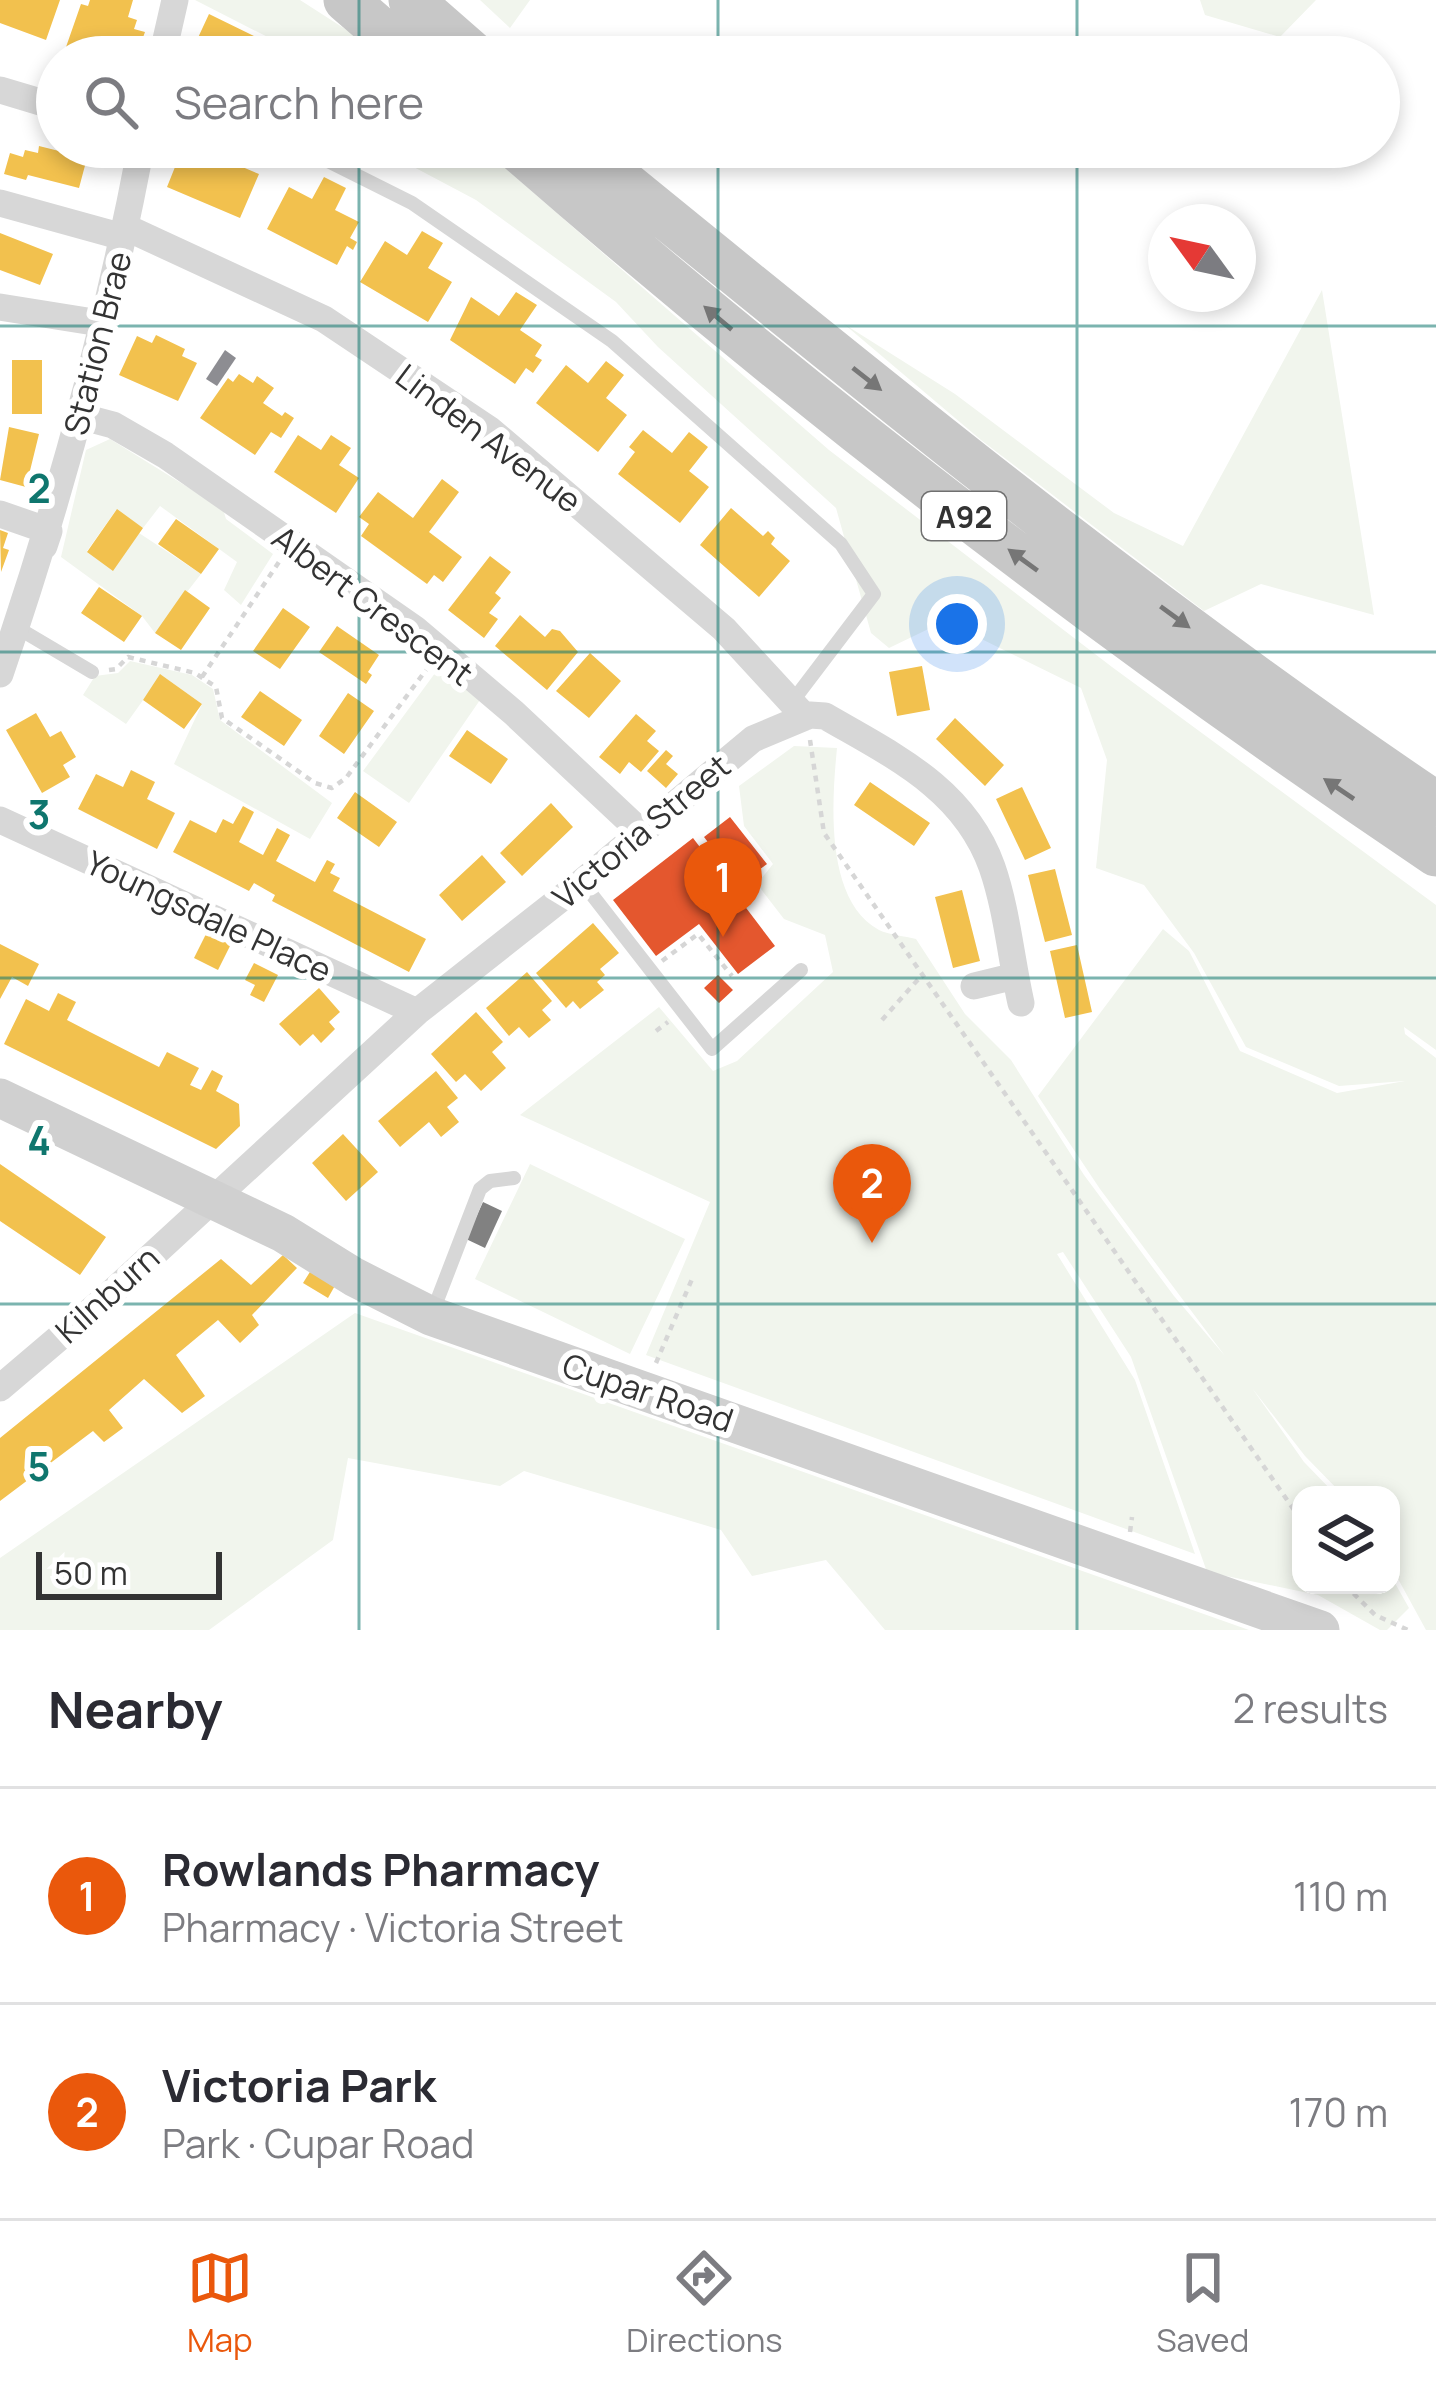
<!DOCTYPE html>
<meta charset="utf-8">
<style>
:root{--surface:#fff;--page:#f2f2f3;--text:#2b2b33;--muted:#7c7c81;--line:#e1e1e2;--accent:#ea580c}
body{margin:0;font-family:Manrope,sans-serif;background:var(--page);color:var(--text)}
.controls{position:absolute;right:36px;bottom:36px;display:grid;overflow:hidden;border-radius:24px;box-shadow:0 6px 18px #0003}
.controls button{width:108px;height:108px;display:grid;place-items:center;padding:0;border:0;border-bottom:3px solid var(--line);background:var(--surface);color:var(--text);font:60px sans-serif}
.compass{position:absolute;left:1148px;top:204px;width:108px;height:108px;border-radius:50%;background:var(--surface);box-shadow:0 6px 18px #0003;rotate:303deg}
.scale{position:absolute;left:36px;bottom:30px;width:186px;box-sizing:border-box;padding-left:12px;border:6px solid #333;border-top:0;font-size:33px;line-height:42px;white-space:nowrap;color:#333;-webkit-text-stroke:9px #fff;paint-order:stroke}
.you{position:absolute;left:957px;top:624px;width:42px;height:42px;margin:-30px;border:9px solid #fff;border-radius:50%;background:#1a73e8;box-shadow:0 0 0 18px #1a73e833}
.badge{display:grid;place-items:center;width:78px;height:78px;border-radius:50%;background:var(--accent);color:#fff;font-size:39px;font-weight:700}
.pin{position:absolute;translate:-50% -99px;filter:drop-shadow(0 3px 6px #0008)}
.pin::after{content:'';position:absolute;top:63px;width:42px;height:36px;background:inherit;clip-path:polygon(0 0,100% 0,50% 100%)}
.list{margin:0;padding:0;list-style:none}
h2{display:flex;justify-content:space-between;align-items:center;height:156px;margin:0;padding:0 48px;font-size:51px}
h2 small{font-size:39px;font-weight:400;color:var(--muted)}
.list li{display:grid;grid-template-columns:78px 1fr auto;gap:36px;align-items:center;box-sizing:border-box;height:216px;padding:0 48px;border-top:3px solid var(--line)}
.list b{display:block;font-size:45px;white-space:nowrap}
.list p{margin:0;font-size:39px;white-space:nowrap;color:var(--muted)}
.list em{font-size:39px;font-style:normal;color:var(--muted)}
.icon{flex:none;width:66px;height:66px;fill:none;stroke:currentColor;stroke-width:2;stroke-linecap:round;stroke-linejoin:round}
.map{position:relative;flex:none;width:1436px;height:1630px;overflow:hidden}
.search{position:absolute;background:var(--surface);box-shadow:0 6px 18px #0003;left:36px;right:36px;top:36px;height:132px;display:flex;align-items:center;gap:30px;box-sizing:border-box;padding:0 42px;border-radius:66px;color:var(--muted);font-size:45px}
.sheet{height:588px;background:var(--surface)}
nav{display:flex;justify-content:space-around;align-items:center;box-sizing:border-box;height:168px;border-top:3px solid var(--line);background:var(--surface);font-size:33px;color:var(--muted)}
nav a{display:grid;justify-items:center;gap:6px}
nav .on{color:var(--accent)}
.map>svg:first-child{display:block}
.green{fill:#f1f5ed}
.homes{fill:#f2c14e}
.shops{fill:#e4572e}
.industry{fill:#8d8d92}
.building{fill:#818181}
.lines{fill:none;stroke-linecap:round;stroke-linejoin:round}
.path{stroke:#d6d6d6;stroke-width:4.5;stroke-dasharray:6 6;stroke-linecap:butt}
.service{stroke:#d7d7d7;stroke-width:14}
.minor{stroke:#d7d7d7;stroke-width:27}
.secondary{stroke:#d0d0d0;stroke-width:39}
.trunk{stroke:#c7c7c7;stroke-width:45}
.oneway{fill:#767676}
.grid{fill:none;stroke:#0f766e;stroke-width:3;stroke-opacity:0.55}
.labels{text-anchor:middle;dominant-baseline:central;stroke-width:12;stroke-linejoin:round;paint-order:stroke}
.shield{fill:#fff;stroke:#707070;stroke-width:3}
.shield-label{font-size:30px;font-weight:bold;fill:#333}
.street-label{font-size:33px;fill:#333;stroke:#fff}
.grid-label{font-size:39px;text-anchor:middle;font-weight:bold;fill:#0f766e;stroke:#fff;stroke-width:12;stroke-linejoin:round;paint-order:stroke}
</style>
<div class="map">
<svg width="1436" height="1630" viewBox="0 0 1436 1630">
<rect width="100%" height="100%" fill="#fff"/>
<!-- green -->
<path class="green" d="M195,0H300L353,34L379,57H294L291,49Z
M480,0H530L510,28Z
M1200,0H1316L1280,37L1205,15Z
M376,147H481L829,450L1112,667L1436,905V1050L1404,1027L1405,1034L1436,1058V1630H1426L1391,1566V1495H1343L1305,1456L1252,1388L1304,1462L1336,1495H1301V1585H1391V1576L1409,1608L1387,1630H1380L1318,1595L1207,1572L1131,1357L1063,1252L1057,1254L1135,1380L1195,1554L646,1355L710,1202L520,1115L659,1007L713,1071L737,1061L833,972L825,935L784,919L757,884L773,864L744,826L739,786L794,746L837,748C832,800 824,900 879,930C889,935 905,936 916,939L965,1014L1011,1060L1084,1175L1174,1296L1225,1356L1100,1189L1038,1096L1163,929L1189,951L1240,1051L1337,1093L1405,1081L1339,1086L1246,1047L1194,953L1144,885L1096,868L1107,760L1081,688L945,621L889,648L871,633L836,508L658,347L616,302L476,200Z
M1322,290L1374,615L1261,584L1204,611L981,440L844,324L955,394L1114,513L1183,546Z
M110,439L223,509L226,519L273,554L241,605L224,590L237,562L160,506L143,528L116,510L87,551L113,570L139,533L201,574L155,633L142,616L61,557L86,450Z
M130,661L192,675L213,689L220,720L332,803L310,839L174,764L202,704L161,675L126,724L83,695L95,676L118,673Z
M441,665L480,700L409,803L363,771Z
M530,1164L685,1239L630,1354L475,1279Z
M355,1313L1249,1630H885L826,1560L752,1576L721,1530L524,1471L500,1486L348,1458L333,1540L209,1630H0V1558Z"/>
<!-- homes -->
<path class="homes" d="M0,0H60L46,40L0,23Z
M90,0H133L128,17L137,20L134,29L145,32L136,57H115L87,48L85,53L66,47L81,4L88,6Z
M209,14L264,41L256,57H210L213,50L196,42Z
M39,146L87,158L79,188L28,175L26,180L4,174L10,153L23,157L25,150L38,153Z
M165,147H194L211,154L214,147H240L233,163L259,174L240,218L167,187L177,162L161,156Z
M324,177L346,188L335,210L359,222L350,238L357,242L353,250L347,246L337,265L267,229L289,187L312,199Z
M422,231L443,243L428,268L452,282L428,322L360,282L385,241L407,255Z
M0,233L53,254L40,285L0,270Z
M516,292L537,305L520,330L542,345L535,356L542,360L533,373L526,368L515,384L450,340L471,297L499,316Z
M156,335L185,349L182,356L197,363L178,401L119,375L137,336L152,343Z
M12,360H42V414H12Z
M606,361L624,375L606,398L627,415L598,452L536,403L566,365L588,383Z
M239,374L253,383L257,376L274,388L263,403L282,416L285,412L294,418L281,438L271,432L255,455L200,418L228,378L233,382Z
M9,427L39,434L26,487L0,480Z
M643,430L672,453L689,432L708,447L689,471L709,487L680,523L618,474L635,452L629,447Z
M298,435L321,450L331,435L351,448L339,465L359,478L336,513L274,472Z
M442,479L459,492L429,532L462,557L443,582L434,575L427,584L361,536L369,524L359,517L378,492L413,518Z
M731,508L763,536L768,531L775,538L771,544L790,561L759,597L700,545Z
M117,509L143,528L113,571L87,552Z
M176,519L219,549L201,574L158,544Z
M0,530L8,533L3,548L9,550L1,572Z
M490,556L511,572L495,593L501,598L489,613L498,619L484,638L448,610Z
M99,587L142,616L124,642L81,613Z
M185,590L210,608L181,650L155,633Z
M283,608L310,627L280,669L253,651Z
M520,615L545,637L552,629L560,631L578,652L547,690L495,646Z
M337,626L379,655L368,672L372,675L366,684L319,652Z
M590,653L621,681L589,718L556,691Z
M922,666L930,710L897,716L889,672Z
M160,674L202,704L184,729L143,700Z
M260,691L302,720L284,746L241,717Z
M348,693L374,711L344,754L319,736Z
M36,713L50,737L61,731L76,757L63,765L70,777L42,793L6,730Z
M636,714L656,731L647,741L659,751L641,772L629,762L620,774L599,757Z
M955,718L1004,765L985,786L936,739Z
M467,730L508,759L491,784L449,756Z
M666,750L673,756L666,764L678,774L666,788L647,771Z
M131,770L155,782L147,799L175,813L157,849L78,809L96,774L123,787Z
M870,782L930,823L914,846L854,805Z
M1022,787L1051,848L1025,860L996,799Z
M355,792L397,822L379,847L337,818Z
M551,803L573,827L522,876L500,853Z
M243,806L254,812L239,842L263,855L277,828L290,835L276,861L315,882L327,860L335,864L330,873L340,878L333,891L426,939L409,972L272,901L275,895L254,883L249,891L173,852L190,820L216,833L223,819L233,824Z
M482,855L506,882L462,921L439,895Z
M1055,869L1072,935L1045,942L1028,875Z
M962,890L980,961L953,968L935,897Z
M593,923L619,953L600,969L605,975L597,982L604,990L580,1009L573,1001L566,1008L536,973Z
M207,932L231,944L218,970L194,958Z
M0,944L39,964L28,986L12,977L0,999Z
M1077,945L1092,1012L1065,1018L1050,951Z
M254,963L278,975L264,1002L250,995L255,985L245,980Z
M527,972L552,1001L542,1010L551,1020L529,1038L519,1027L509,1036L486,1008Z
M319,988L340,1012L329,1022L335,1029L321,1043L313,1034L300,1046L279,1024Z
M58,993L76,1002L67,1020L90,1032L159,1067L167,1052L199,1068L190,1085L201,1090L212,1070L223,1076L216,1091L239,1104L240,1126L216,1149L4,1044L26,999L49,1011Z
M476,1012L503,1042L492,1052L506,1068L481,1091L465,1074L456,1082L431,1054Z
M436,1071L458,1098L447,1107L459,1122L441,1137L429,1122L400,1147L378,1121Z
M343,1134L378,1172L346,1201L312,1163Z
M0,1164L106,1237L80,1275L0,1221Z
M283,1255L297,1268L252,1315L259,1325L240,1343L218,1320L176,1355L205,1396L182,1413L144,1379L109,1410L123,1428L104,1442L93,1431L0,1501V1438L221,1259L251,1285Z
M313,1267L337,1282L328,1298L303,1283Z"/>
<!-- shops -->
<path class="shops" d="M730,817L767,864L740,884L704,837Z
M693,838L775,946L738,974L699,924L656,956L613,900Z
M718,975L733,990L719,1003L704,988Z"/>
<!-- industry -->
<path class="industry" d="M225,350L236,358L217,386L206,379Z"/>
<!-- building -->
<path class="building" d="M483,1202L502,1211L485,1248L466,1239Z"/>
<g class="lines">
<!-- path -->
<path class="path" d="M109,670L116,669L128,657L195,673L216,687L222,718L315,783L332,788L346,778L426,670
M202,677L279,562
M810,740L824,833L1301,1520
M662,961L698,934L732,976
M882,1020L922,975
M656,1031L668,1022
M656,1363L692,1279
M1130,1532L1132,1517
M1345,1585L1375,1615L1408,1630"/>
<!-- service -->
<path class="service" d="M300,147L412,203L612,341L841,544L874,594L792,702
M16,627L92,672
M582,882L712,1049L801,970
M433,1311L480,1189L490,1181L514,1178"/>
<!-- minor -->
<path class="minor" d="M162,57L175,0
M0,90L57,107
M0,203L123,237
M125,227L324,319L490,430L724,629L805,717
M0,307L100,323
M79,416L113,425L165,455L415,629L514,713L641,832
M0,514L49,531L44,546
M0,674C59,502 107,326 141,147
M0,820L417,1012
M974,986L1015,976
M0,1388L107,1297L417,1012L582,882L753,739L810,715L825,716C892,755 964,788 992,867C1007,910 1011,959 1021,1003"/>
<!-- secondary -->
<path class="secondary" d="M0,1098L283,1233L354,1277L431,1316L1320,1630"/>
<!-- trunk -->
<path class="trunk" d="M346,0L412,57
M411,0L476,57
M515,147C807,402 1115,638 1436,854
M580,147C858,374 1138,603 1436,804"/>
</g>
<!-- one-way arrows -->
<defs><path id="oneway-solid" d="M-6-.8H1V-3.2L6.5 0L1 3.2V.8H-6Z" transform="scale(3)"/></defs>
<g class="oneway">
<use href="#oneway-solid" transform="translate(718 318) rotate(-140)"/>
<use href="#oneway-solid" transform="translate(867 379) rotate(38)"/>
<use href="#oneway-solid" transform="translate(1023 560) rotate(-144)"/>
<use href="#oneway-solid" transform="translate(1175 617) rotate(36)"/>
<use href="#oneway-solid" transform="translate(1339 789) rotate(-146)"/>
</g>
<!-- grid -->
<path class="grid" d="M359,0V57M718,0V57M1077,0V57M359,147V1630M718,147V1630M1077,147V1630M0,326H1436M0,652H1436M0,978H1436M0,1304H1436"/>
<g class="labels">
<!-- shield labels -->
<rect class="shield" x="922" y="492" width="84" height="48" rx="9"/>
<g class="shield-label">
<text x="964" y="516">A92</text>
</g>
<!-- street labels -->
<g class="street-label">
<text transform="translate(97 343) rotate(-76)">Station Brae</text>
<text transform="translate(489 438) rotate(37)">Linden Avenue</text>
<text transform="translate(373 605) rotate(37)">Albert Crescent</text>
<text transform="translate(641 831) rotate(-40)">Victoria Street</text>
<text transform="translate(209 916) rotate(25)">Youngsdale Place</text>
<text transform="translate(107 1294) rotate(-42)">Kilnburn</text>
<text transform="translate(648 1392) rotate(19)">Cupar Road</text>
</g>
</g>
<g class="grid-label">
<text x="39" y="503">2</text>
<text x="39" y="829">3</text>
<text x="39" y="1155">4</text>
<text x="39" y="1481">5</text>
</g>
</svg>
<div class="controls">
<button><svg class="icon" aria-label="layers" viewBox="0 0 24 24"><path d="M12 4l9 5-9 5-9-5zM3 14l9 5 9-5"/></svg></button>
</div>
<svg class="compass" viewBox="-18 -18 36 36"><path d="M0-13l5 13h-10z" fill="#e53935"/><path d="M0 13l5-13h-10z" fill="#7c7c81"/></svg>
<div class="scale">50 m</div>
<div class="you"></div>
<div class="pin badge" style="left:723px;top:937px">1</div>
<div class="pin badge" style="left:872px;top:1243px">2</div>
<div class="search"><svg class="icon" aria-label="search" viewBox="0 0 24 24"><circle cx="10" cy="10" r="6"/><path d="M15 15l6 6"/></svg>Search here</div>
</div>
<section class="sheet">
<h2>Nearby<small>2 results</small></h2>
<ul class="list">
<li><span class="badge">1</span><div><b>Rowlands Pharmacy</b><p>Pharmacy · Victoria Street</p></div><em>110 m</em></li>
<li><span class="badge">2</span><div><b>Victoria Park</b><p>Park · Cupar Road</p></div><em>170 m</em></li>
</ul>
</section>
<nav>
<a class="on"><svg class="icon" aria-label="map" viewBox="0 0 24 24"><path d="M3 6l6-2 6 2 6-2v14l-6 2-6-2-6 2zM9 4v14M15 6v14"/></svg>Map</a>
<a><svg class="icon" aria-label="directions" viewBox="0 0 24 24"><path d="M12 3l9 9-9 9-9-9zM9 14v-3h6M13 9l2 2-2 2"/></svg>Directions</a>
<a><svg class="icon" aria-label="saved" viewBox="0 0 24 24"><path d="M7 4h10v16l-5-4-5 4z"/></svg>Saved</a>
</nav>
